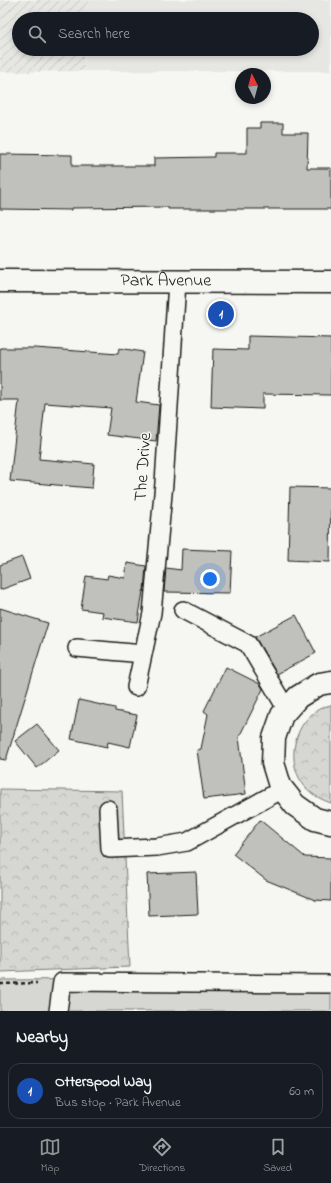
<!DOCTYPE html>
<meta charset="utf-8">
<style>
:root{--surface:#171b24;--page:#20242c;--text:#f1f3f6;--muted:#9ea1a6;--line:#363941;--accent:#919294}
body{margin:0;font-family:"Indie Flower",sans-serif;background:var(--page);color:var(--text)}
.compass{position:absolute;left:235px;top:68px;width:36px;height:36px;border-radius:50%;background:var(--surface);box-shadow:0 2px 6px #0003;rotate:354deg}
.you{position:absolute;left:210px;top:579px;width:14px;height:14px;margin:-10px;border:3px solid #fff;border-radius:50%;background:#1a73e8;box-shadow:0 0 0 6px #1a73e833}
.badge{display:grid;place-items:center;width:26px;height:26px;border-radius:50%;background:var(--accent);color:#fff;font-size:13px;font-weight:700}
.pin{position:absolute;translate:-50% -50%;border:2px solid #fff;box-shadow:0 1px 4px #0006}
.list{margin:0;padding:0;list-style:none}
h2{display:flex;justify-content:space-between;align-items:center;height:52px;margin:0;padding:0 16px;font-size:17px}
h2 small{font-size:13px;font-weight:400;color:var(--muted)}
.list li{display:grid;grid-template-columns:26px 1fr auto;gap:12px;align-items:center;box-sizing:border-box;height:56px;margin:0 8px 8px;padding:0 8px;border:1px solid var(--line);border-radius:12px}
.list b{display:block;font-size:15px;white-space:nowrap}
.list p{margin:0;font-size:13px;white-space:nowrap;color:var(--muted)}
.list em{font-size:13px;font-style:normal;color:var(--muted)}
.icon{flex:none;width:22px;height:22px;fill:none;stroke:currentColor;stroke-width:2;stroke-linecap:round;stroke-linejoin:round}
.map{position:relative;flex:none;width:331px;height:1011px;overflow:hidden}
.search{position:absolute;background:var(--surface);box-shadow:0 2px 6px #0003;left:12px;right:12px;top:12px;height:44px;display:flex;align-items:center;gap:10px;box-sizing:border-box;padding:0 14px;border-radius:22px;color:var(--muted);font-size:15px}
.sheet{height:116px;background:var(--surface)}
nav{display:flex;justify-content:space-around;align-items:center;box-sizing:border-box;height:56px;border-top:1px solid var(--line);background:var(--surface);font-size:11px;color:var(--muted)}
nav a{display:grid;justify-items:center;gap:2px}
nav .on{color:var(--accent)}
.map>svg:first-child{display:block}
.built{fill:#e6e6e2}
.industrial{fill:url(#industrial-furrows)}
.grass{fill:#d6d6d2;stroke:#797977}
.park{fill:url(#park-crowns);stroke:#797977}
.building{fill:#c0c0bd;stroke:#1c1c1c}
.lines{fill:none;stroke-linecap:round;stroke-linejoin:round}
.lane-casing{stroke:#1c1c1c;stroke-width:20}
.street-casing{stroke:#1c1c1c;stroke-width:25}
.secondary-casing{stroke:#1c1c1c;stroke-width:25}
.path{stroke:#1c1c1c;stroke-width:2.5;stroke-dasharray:4 3;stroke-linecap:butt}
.lane{stroke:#f6f6f2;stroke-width:17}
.street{stroke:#f6f6f2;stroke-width:22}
.secondary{stroke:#f6f6f2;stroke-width:22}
.labels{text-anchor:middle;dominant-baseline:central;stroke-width:3;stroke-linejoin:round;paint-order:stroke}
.street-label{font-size:18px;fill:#1c1c1c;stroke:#f6f6f2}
</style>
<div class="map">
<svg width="331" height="1011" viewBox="0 0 331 1011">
<defs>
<pattern id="industrial-furrows" width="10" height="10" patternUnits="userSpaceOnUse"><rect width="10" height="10" fill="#e6e6e2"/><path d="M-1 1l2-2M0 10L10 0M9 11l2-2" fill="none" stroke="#c5c5c1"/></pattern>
<pattern id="park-crowns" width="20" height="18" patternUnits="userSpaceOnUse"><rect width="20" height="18" fill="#d6d6d2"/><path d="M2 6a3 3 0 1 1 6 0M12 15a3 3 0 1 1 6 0" fill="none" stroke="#b7b7b4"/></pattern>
</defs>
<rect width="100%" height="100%" fill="#f6f6f2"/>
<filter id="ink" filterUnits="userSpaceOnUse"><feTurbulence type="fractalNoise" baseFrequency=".025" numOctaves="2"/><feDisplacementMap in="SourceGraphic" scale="8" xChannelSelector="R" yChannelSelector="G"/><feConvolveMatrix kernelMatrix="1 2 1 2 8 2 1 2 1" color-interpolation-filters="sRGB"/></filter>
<g filter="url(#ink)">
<!-- built -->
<path class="built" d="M88,0H331V71H84L85,49H312V19H87Z"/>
<!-- industrial -->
<path class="industrial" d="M0,0H88L87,19H19V49H85L84,71L0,72Z"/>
<!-- grass -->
<path class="grass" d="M331,978V1011H0V980Z"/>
<!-- park -->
<path class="park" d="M331,705V803C320,799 310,794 303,784C283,758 297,711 331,705Z
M0,789L122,791L130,967L0,972Z"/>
<!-- building -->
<path class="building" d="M260,123H283V133H308L307,168H331V209H168V207L71,208V210L0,209V154L72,155V166H154V158L214,157V153H247V128H260Z
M248,336L331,338V395L263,394V409L211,407L213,349L248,350Z
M0,348H35L118,354L119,348L143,352L136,402L159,405L156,441L107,435L111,408L45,403L39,459L94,464L92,488L10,481L19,400H0Z
M290,487L331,488L330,562L288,560Z
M182,549L232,551L230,593L164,592L166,568L181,570Z
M22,557L30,579L0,590V565Z
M127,563L146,566L144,591H143L138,622L102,617L103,612L81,609L86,576L107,579L108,575L125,578Z
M0,608L48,623L6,760L0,759Z
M296,615L316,653L277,674L255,637Z
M226,667L260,684L263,689L239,737L246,794L204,799L197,750L201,749L208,714L204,711Z
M79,700L115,708V711L137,715L130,747L108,742L107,747L71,739Z
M37,724L59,750L37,768L15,741Z
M260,820L305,857L331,858V901L315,900L266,880L233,854Z
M196,872L198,914L149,916L147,874Z"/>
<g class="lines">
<!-- lane casing -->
<g class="lane-casing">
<path id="lane" d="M183,610L248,644L287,710
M77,648L143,654
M136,687L152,613L164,483L177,282
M108,809L110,849L157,847L187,842L283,789
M58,1011L62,982L331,984"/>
</g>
<!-- street casing -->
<g class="street-casing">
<path id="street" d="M331,682L319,684L298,697L282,715L274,738L273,763L280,786L295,805L315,819L331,823"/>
</g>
<!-- secondary casing -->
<g class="secondary-casing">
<g id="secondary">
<path id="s1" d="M0,281L331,282"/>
</g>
</g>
<!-- path -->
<path class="path" d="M0,984L37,983"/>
<!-- lane -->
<use href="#lane" class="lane"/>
<!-- street -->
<use href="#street" class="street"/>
<!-- secondary -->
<use href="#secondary" class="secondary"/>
</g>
</g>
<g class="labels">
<!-- street labels -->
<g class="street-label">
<text stroke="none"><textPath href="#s1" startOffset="166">Park Avenue</textPath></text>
<text transform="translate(144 467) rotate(-86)">The Drive</text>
</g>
</g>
</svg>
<svg class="compass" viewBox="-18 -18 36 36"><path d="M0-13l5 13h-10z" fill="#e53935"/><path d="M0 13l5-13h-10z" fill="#9ea1a6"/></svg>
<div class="you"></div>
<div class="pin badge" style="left:221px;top:314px;background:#1a4fb4">1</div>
<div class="search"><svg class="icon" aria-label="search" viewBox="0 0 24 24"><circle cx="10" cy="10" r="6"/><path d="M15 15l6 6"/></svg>Search here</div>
</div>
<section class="sheet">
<h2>Nearby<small></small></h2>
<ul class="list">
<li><span class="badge" style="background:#1a4fb4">1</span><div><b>Otterspool Way</b><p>Bus stop · Park Avenue</p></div><em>60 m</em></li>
</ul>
</section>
<nav>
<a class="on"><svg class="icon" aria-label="map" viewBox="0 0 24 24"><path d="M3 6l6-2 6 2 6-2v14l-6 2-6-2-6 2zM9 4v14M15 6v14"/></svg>Map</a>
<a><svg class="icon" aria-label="directions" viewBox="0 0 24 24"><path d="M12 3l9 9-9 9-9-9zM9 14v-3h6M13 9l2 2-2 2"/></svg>Directions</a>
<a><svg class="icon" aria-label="saved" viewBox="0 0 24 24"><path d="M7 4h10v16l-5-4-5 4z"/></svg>Saved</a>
</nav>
